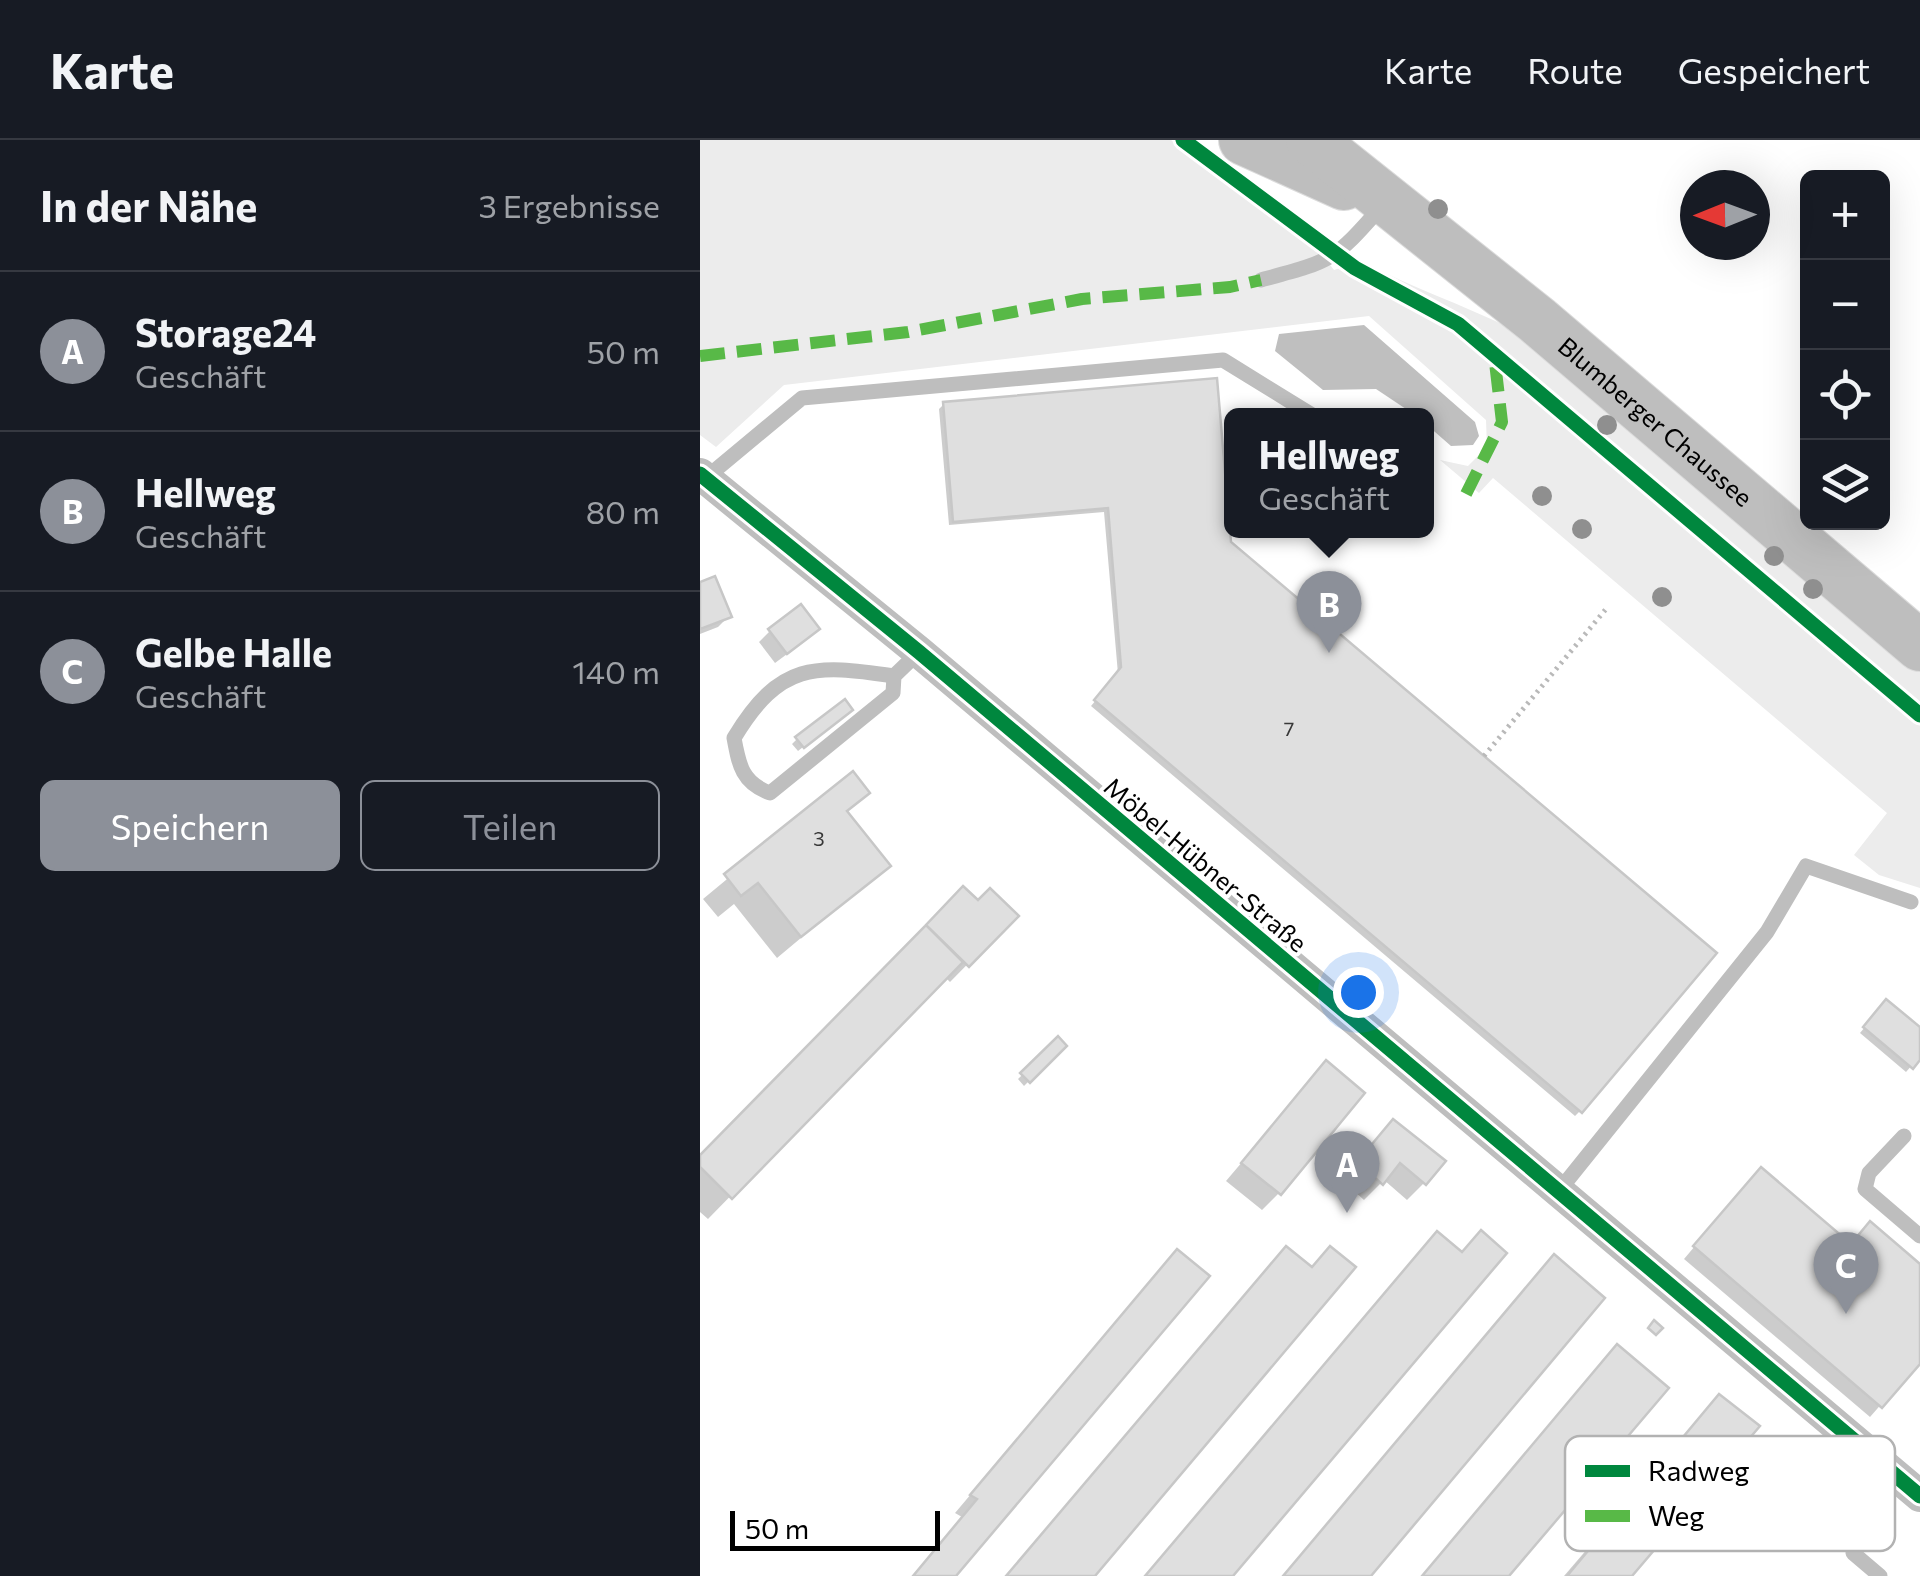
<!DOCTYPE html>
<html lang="de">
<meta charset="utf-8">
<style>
:root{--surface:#171b24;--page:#20242c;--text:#f1f3f6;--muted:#9ea1a6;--line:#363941;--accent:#8c9099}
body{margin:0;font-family:Commissioner,sans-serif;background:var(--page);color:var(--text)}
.controls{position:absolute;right:30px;top:30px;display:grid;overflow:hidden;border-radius:15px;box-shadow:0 10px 40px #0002}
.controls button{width:90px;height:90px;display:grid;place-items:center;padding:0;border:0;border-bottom:2px solid var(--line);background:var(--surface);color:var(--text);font:50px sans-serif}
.compass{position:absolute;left:980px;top:30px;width:90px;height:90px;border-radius:50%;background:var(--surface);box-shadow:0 10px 40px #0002;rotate:269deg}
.scale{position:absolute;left:30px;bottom:25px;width:210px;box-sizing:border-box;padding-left:10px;border:5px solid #000;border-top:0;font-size:28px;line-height:35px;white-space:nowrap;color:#000;-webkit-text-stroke:8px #fff;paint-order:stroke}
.you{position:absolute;left:658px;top:852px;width:35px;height:35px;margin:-25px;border:8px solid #fff;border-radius:50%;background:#1a73e8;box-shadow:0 0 0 15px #1a73e833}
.badge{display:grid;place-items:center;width:65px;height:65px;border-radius:50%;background:var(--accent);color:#fff;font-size:32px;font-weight:700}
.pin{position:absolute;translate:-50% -82px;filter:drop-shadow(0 2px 5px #0008)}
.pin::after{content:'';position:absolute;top:52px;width:35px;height:30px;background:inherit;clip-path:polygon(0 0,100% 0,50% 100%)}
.popup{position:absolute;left:524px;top:268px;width:210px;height:130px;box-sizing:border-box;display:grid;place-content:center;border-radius:15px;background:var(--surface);filter:drop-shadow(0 2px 8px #0005);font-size:32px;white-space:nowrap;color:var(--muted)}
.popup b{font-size:38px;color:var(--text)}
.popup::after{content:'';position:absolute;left:50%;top:100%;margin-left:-20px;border:20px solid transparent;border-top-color:var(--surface)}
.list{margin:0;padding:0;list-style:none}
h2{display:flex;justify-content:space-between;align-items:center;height:130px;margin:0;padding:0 40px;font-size:42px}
h2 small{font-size:32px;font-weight:400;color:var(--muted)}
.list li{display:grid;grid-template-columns:65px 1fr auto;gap:30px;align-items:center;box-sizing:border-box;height:160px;padding:0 40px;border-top:2px solid var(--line)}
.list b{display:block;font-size:38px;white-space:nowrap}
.list p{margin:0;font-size:32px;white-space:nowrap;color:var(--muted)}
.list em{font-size:32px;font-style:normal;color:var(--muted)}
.actions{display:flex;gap:20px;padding:30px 40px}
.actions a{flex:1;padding:22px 0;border:2px solid var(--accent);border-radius:15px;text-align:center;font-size:35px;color:var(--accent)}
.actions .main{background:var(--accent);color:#fff}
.icon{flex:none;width:55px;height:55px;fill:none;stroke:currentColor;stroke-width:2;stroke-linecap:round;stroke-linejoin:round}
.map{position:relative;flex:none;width:1220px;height:1436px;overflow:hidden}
header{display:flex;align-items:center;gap:60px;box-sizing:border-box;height:140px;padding:0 50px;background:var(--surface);border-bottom:2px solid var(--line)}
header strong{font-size:48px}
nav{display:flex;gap:55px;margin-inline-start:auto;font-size:35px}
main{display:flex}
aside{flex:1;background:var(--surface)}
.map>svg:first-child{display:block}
.green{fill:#ececec}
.water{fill:#bfbfbf}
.shadow{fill:#0003}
.building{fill:#dfdfdf;stroke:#c7c7c7;stroke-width:2.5}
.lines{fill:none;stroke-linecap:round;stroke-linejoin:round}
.primary-casing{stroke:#dbdbdb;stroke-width:52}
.path{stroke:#b9b9b9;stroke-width:5;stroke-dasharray:2.5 5;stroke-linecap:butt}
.service{stroke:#bebebe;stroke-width:15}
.minor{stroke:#bebebe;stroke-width:32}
.primary{stroke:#bebebe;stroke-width:50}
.quiet{stroke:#58b947;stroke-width:12;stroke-dasharray:25 12;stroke-linecap:butt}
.cycleway-casing{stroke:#fff;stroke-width:21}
.cycleway{stroke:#00873e;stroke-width:15}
.tree{fill:#8f8f8f}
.labels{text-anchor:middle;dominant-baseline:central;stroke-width:8;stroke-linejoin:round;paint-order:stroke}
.number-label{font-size:20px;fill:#383838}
.street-label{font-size:25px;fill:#000;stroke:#fff}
.key{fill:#fff;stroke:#b2b2b2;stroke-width:2.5}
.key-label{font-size:28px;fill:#000}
</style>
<header>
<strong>Karte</strong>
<nav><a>Karte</a><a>Route</a><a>Gespeichert</a></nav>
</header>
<main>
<aside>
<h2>In der Nähe<small>3 Ergebnisse</small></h2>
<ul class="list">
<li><span class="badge">A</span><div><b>Storage24</b><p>Geschäft</p></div><em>50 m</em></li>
<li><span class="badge">B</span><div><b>Hellweg</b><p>Geschäft</p></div><em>80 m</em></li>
<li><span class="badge">C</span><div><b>Gelbe Halle</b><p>Geschäft</p></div><em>140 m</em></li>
</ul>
<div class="actions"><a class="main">Speichern</a><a>Teilen</a></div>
</aside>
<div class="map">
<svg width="1220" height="1436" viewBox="0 0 1220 1436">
<rect width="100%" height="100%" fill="#fff"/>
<!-- green -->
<path class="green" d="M0,0H471L615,105L634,130L662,121C711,148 762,164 812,189L1220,529V748L1179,735L1154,715L1187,673L793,338L779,353L740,320L768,326L787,307L786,280L669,176L84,245L16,307L0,295Z"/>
<!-- water -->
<path class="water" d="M664,185L775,282L779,296L773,305L751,306L727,285L726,276L715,275L676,249L623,250L575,211L579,194Z"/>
<!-- shadow -->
<path class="shadow" d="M244,264L529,404L880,971L875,976L391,566L418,534L404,372L249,385L239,269Z
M0,444L29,476L18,487L0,494Z
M70,491L106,500L75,523L59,502Z
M145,574L98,611L92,604L97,599Z
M153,635L167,653L146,673L187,726L77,818L34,764L18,777L3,759Z
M264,749L278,763L315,776L250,842L245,837L8,1079L0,1072V1018Z
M1186,862L1220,890V916L1206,932L1160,893Z
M358,900L364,906L324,946L318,939Z
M626,923L579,1053L562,1070L526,1041Z
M676,999L724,1043L707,1060L684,1040L664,1060L642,1040Z
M1050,1041L1150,1107L1220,1127V1220L1170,1277L984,1119Z
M461,1129L252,1436H213L262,1377L255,1373Z
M1003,1274L929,1436H864Z"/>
<!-- building -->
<path class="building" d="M517,238L531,402L1017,813L882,973L394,560L421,527L408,368L253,382L243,262Z
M15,436L32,477L0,489V442Z
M101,464L120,489L87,514L68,489Z
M145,559L153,570L104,608L95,597Z
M153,631L170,653L147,671L191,726L101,797L58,743L41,756L24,734Z
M263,746L278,760L290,748L319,776L269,827L226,785Z
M226,785L263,822L32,1059L0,1027V1015Z
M1186,859L1220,887V920L1213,929L1163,887Z
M358,896L367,906L330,943L320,933Z
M626,920L665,953L581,1055L541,1023Z
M693,979L746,1021L726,1045L700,1023L683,1045L657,1022Z
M1061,1027L1151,1104L1170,1081L1220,1124V1224L1182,1268L993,1106Z
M781,1090L807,1113L533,1436H445L737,1091L762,1112Z
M586,1106L612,1127L630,1106L656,1127L395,1436H306Z
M477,1109L510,1136L256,1436H213L277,1359L270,1355Z
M854,1114L905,1158L671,1436H583Z
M954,1180L963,1188L956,1195L948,1188Z
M917,1204L969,1248L809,1436H722Z
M1019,1254L1060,1286L932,1436H867Z"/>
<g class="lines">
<!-- primary casing -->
<g class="primary-casing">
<g id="primary">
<path d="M544,0L644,45"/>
<path id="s1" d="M611,0L837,180L1220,506"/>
</g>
</g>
<!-- path -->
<path class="path" d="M784,616L906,469"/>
<!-- service -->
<path class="service" d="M561,140C631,121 633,122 681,67
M7,337L102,258L523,220L612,275
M194,536C114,524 80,522 34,598C39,625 42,643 70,653L193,553L194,536L219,512
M1204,996L1169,1033L1165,1049L1220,1096
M858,1052L1067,792L1106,726L1211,762
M1153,1413L1180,1436"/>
<!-- minor -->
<path class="minor" d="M0,334L219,512L1220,1356"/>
<!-- primary -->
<use href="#primary" class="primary"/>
<!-- quiet -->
<path class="quiet" d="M0,216L208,192L382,159L530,147L561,140
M766,354L802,282L794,214"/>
<!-- cycleway casing -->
<g class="cycleway-casing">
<path id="cycleway" d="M483,0L655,128L758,184L1220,575
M0,334L219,512L1220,1356"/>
</g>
<!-- cycleway -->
<use href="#cycleway" class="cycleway"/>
</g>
<!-- trees -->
<g class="tree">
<circle cx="738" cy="69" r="10"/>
<circle cx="907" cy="285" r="10"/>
<circle cx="842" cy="356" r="10"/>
<circle cx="882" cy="389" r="10"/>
<circle cx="1074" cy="416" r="10"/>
<circle cx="1113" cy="449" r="10"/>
<circle cx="962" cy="457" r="10"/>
</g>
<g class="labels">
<!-- number labels -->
<g class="number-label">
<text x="589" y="588">7</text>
<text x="119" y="698">3</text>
</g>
<!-- street labels -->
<g class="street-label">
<text stroke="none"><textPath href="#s1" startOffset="445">Blumberger Chaussee</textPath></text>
<text transform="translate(506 724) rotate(40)">Möbel-Hübner-Straße</text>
</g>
</g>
<!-- legend -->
<rect x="865" y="1296" width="330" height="115" rx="15" class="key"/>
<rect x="885" y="1325" width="45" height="12" fill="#00873e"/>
<rect x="885" y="1370" width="45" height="12" fill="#58b947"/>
<g class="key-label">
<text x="948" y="1341">Radweg</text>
<text x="948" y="1386">Weg</text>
</g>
</svg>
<div class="controls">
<button>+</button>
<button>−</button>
<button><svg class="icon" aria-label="locate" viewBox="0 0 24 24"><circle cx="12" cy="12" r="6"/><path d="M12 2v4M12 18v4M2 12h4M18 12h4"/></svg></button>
<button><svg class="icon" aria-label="layers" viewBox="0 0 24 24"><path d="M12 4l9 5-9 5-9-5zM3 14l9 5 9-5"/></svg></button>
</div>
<svg class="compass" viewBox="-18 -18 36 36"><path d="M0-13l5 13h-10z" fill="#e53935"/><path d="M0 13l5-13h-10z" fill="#9ea1a6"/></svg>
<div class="scale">50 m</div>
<div class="you"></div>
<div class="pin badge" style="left:647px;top:1073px">A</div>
<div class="pin badge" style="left:629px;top:513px">B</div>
<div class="popup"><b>Hellweg</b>Geschäft</div>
<div class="pin badge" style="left:1146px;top:1174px">C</div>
</div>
</main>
